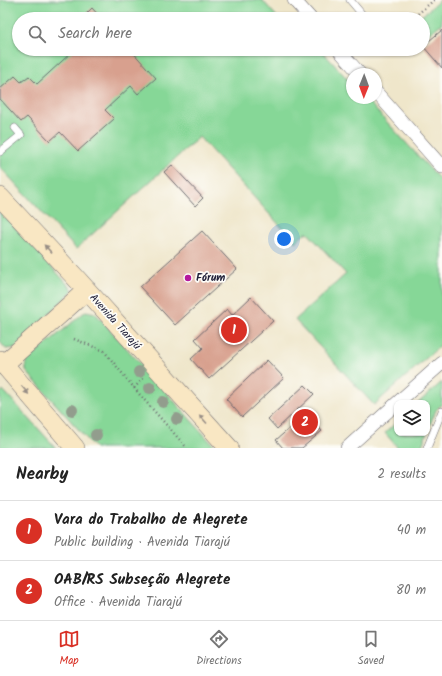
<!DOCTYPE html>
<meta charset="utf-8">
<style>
:root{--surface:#fff;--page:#f6f6f6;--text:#222;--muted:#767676;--line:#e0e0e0;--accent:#d93025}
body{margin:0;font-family:Kalam,sans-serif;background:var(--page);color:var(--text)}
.controls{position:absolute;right:12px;bottom:12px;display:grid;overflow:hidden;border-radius:8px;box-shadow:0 1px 3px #0004}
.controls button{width:36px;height:36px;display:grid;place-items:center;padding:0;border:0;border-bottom:1px solid var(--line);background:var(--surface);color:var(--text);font:20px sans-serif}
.compass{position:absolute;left:346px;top:68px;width:36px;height:36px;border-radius:50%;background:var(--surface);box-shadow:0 1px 3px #0004;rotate:181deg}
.you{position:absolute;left:284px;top:239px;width:14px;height:14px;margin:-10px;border:3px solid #fff;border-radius:50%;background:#1a73e8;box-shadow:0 0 0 6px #1a73e833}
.badge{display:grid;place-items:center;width:26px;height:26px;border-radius:50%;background:var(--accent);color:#fff;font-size:13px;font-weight:700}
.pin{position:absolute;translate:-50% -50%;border:2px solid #fff;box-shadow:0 1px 4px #0006}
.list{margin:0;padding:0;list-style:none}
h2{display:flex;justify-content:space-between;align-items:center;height:52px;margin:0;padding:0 16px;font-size:17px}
h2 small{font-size:13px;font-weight:400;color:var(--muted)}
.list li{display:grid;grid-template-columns:26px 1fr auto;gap:12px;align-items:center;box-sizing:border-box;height:60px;padding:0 16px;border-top:1px solid var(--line)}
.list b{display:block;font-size:15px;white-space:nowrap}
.list p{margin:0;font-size:13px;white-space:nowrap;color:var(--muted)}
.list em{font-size:13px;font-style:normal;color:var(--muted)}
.icon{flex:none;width:22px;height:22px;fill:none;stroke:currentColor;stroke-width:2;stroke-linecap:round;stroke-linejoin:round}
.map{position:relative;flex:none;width:442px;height:448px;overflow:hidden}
.search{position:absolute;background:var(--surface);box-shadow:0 1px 3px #0004;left:12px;right:12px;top:12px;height:44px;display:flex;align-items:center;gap:10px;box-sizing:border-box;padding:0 14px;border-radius:22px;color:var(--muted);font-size:15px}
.sheet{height:172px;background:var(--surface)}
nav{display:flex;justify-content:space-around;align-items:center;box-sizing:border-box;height:56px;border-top:1px solid var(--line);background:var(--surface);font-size:11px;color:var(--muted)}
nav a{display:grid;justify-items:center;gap:2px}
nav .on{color:var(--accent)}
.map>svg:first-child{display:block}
.green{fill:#86d797;stroke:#547c69}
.building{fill:#d8a08e}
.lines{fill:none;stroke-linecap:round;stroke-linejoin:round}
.service-casing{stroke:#6a676d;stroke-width:8}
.minor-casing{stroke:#6a676d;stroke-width:14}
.secondary-casing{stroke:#6a676d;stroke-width:20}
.path{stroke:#6a676d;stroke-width:2.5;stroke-dasharray:1 3;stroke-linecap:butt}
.service{stroke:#fff;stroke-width:7}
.minor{stroke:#fff;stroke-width:13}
.secondary{stroke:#f9e7c3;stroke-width:19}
.tree{fill:#929d8d}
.oneway{fill:#988e86}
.poi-dot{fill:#b5179e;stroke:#fdfcf7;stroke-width:1.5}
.labels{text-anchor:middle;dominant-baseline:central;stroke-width:3.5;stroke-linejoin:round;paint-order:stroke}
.poi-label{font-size:11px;font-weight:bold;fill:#22223b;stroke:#fdfcf7;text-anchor:start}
.street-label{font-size:11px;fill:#22223b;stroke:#fdfcf7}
</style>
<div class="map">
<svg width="442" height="448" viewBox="0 0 442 448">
<rect width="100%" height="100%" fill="#fdfcf7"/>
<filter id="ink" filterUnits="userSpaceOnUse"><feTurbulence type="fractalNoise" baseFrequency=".025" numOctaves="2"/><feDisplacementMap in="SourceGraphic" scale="8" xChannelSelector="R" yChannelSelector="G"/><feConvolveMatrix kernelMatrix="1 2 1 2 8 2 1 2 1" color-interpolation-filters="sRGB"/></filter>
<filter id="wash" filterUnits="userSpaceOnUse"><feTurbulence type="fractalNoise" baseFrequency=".012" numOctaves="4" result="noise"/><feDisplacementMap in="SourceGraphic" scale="16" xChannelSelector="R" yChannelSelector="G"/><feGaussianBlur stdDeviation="0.9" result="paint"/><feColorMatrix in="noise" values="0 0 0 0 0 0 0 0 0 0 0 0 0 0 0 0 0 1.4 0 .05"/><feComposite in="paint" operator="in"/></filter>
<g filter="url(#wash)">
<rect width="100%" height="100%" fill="#efe6ca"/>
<!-- green -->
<path class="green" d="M0,0H262L279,19H19V49H320L352,84V98H365L442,182V344L374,405L295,320L346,274L307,232L295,242L199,137L76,249L0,167Z
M440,0H442V23L423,39V19H418Z
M0,211L73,290L15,348L6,349L0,342Z
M86,311L95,313L216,448H95L26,371V361Z
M442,382V404L436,410L427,432V403H418Z
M3,390L56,448H0V393Z
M397,422V433H427L421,448H398L385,433Z"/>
<g id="blocks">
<!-- building -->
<path class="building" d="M92,8L102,19H81Z
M442,30V68L423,46Z
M71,49H130L156,78L138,94L131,86L105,110L114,119L78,151L60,132L50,141L27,117L21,122L0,99V89L15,76L21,82L29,76L37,84L73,51Z
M172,165L203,198L195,206L164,172Z
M202,231L237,269L175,325L140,287Z
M251,297L273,321L209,379L191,359L203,348L195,339L227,309L232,315Z
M267,360L284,378L242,417L226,399Z
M305,385L314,394L277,429L268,419Z
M306,414L322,431L302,448H283L276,440Z"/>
</g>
</g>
<g filter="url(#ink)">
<use href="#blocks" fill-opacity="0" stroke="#6a676d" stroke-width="1"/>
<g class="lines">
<!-- service casing -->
<g class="service-casing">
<path id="service" d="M350,0L366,19
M0,152L21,135L15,128
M427,448L442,411"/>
</g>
<!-- minor casing -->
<g class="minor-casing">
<path id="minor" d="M294,0L311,19
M338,49L360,74
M376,92L442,167
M397,403L442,363
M347,448L397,403"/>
</g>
<!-- secondary casing -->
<g class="secondary-casing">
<path id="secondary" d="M0,197L75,277L229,448
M0,360L75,448
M4,364L87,290"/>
</g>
<!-- path -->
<path class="path" d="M412,19L434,0
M74,339L104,351L140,395L187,448
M134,388L144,378"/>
<!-- service -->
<use href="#service" class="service"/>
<!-- minor -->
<use href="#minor" class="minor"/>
<!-- secondary -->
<use href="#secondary" class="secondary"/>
</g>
<!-- trees -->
<g class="tree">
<circle cx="139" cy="372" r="6"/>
<circle cx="150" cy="388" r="6"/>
<circle cx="163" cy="402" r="6"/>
<circle cx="72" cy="410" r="6"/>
<circle cx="177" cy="419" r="6"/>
<circle cx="96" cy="435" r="6"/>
</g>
<!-- one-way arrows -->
<defs><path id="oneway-solid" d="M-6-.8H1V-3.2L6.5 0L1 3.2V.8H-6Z"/></defs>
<g class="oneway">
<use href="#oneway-solid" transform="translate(48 249) rotate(-133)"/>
<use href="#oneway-solid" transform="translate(25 390) rotate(50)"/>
<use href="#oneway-solid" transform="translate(203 419) rotate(-132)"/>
</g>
</g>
<!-- markers -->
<circle class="poi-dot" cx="188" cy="278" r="4"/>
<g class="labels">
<!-- poi labels -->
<g class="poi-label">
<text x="196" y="278">Fórum</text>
</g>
<!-- street labels -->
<g class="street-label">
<text transform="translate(115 322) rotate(48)">Avenida Tiarajú</text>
</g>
</g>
</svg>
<div class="controls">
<button><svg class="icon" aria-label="layers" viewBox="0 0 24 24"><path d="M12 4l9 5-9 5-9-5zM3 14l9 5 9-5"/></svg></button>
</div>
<svg class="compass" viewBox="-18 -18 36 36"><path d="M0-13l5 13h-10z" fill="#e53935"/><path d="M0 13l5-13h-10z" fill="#767676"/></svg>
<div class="you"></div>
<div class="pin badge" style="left:234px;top:330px">1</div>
<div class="pin badge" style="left:305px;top:422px">2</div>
<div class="search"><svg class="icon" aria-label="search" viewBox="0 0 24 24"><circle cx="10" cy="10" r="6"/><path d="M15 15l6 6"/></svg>Search here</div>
</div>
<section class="sheet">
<h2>Nearby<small>2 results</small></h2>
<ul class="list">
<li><span class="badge">1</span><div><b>Vara do Trabalho de Alegrete</b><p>Public building · Avenida Tiarajú</p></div><em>40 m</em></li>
<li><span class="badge">2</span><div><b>OAB/RS Subseção Alegrete</b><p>Office · Avenida Tiarajú</p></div><em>80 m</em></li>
</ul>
</section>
<nav>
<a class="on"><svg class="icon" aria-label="map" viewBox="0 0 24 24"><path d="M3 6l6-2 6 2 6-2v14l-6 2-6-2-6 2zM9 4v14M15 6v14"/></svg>Map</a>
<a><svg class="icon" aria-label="directions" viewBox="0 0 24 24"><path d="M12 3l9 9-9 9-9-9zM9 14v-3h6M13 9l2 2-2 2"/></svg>Directions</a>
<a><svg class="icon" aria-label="saved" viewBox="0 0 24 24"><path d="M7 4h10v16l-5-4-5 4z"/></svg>Saved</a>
</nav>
